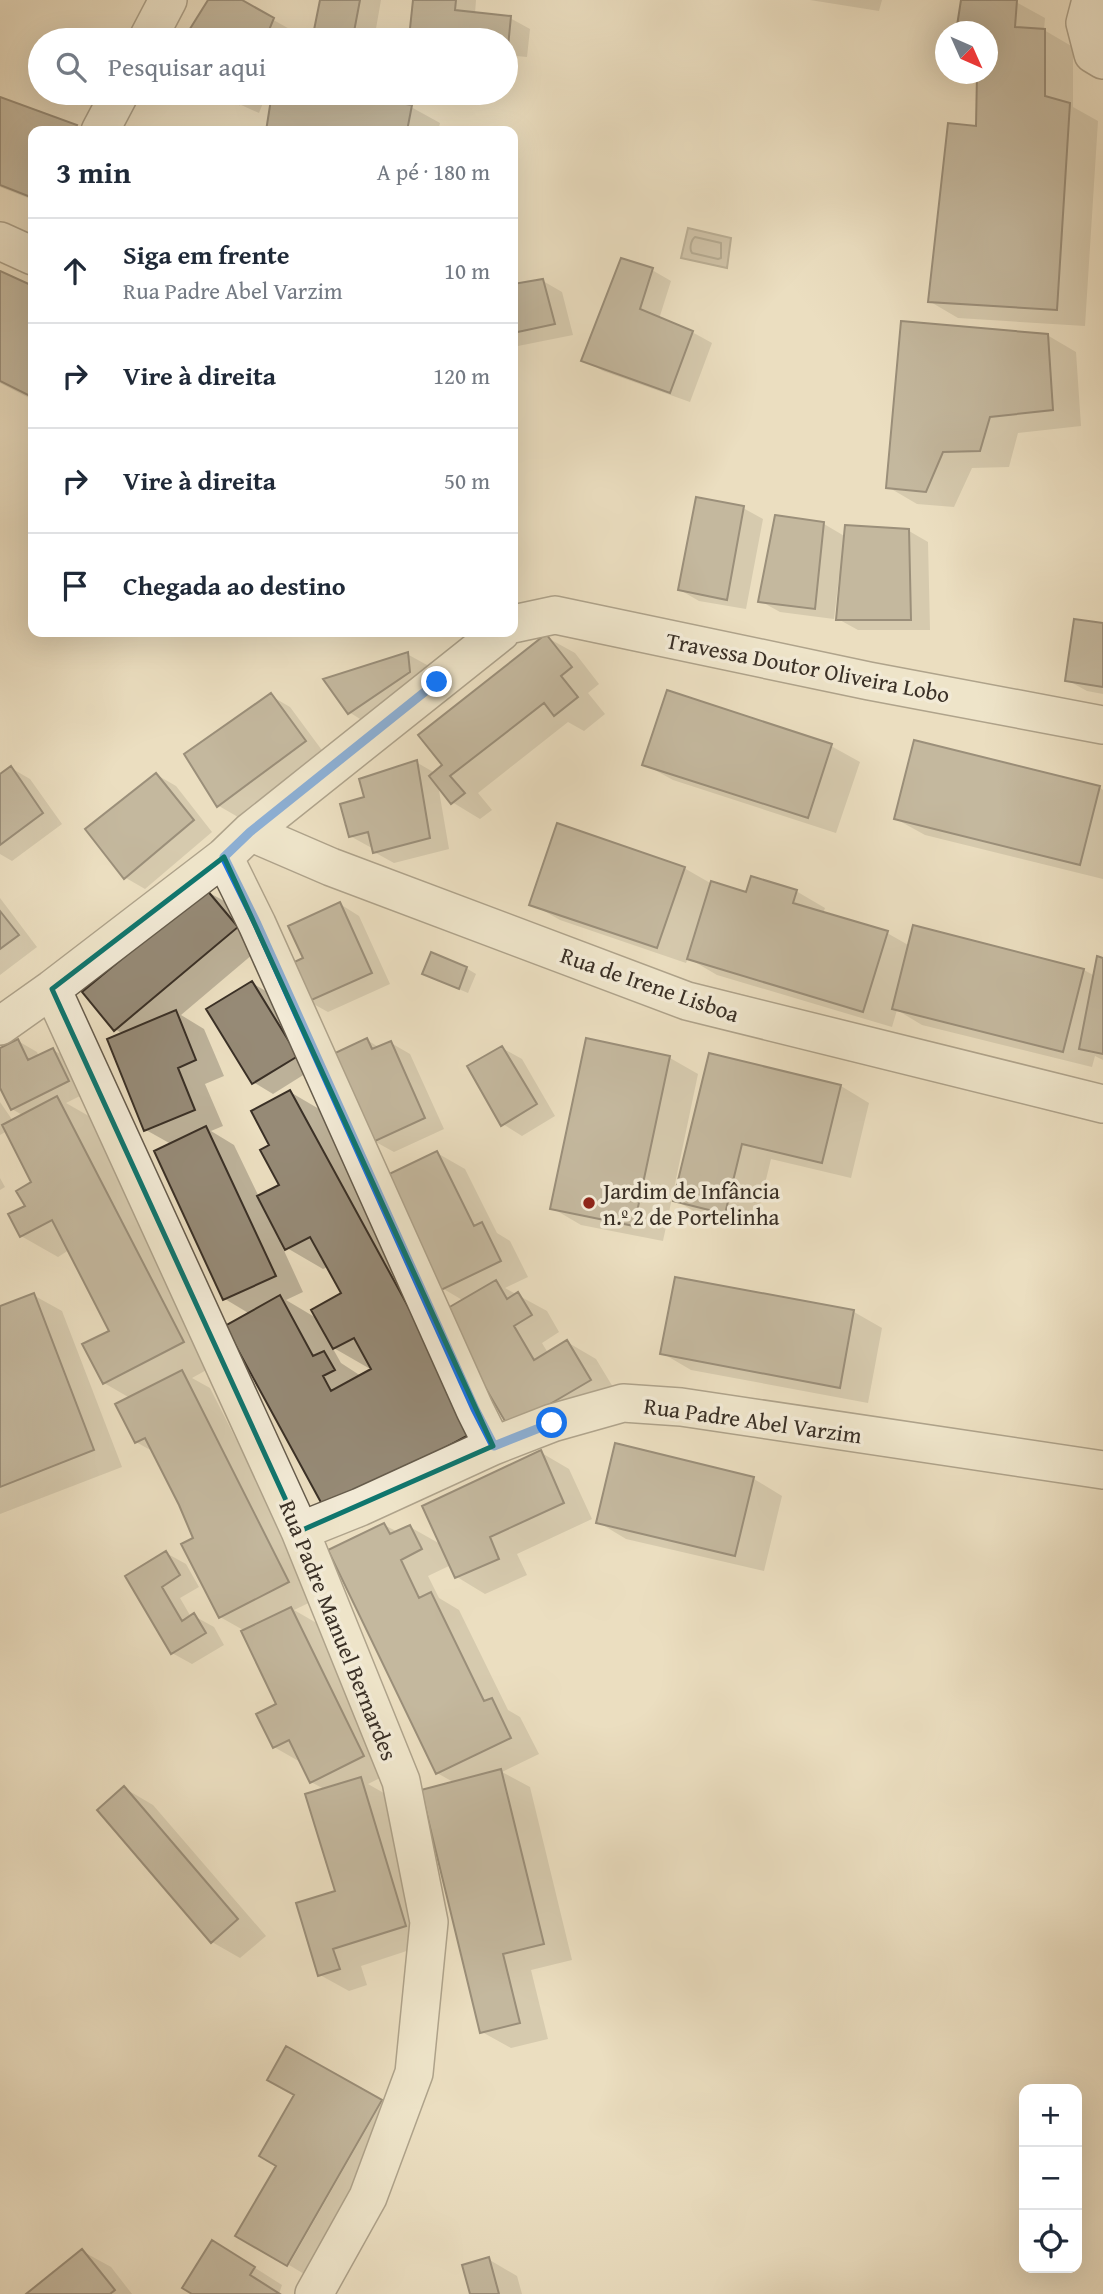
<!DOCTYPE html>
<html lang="pt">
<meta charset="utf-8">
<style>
:root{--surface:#fff;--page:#f2f2f3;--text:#1f2937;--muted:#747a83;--line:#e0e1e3}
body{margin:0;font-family:"Gentium Book Plus",serif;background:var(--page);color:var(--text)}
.controls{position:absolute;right:21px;bottom:21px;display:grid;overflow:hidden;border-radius:14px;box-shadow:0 7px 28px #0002}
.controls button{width:63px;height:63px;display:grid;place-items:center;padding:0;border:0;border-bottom:2px solid var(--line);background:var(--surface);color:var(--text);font:35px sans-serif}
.compass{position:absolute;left:935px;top:21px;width:63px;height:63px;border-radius:50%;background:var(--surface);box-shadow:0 7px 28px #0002;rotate:135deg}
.stop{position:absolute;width:21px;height:21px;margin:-16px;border:5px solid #1a73e8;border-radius:50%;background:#fff}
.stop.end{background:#1a73e8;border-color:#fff;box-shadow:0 2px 7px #0008}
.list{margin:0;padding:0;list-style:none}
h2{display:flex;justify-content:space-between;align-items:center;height:91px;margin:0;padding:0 28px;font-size:30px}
h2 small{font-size:23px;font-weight:400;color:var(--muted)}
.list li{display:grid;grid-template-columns:46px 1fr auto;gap:21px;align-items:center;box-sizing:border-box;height:105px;padding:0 28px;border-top:2px solid var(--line)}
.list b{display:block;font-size:26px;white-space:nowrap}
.list p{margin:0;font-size:23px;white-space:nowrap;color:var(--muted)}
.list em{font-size:23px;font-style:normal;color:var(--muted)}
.icon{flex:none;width:38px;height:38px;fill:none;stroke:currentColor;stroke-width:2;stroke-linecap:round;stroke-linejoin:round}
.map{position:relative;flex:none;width:1103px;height:2294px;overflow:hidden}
.search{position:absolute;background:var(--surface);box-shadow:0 7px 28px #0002;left:28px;top:28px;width:490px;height:77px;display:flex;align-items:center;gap:18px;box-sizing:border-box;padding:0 24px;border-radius:38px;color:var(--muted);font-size:26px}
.panel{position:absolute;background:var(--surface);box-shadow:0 7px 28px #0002;left:28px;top:126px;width:490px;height:511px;border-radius:14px}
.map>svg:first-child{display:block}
.water{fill:#afa38c;stroke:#807563;stroke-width:2}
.shadow{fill:#0003;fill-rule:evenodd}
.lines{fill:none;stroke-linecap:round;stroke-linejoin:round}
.shore{stroke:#746a59;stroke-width:2}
.building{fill:#968a76;stroke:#3a3026;stroke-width:2}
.minor-casing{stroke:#665c4c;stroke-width:40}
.minor{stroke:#f2ead6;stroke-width:37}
.route{stroke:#1a73e8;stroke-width:9}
.marked{fill:none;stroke:#0f766e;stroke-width:5;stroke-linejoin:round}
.poi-dot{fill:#8f2418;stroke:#f2ead6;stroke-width:2.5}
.labels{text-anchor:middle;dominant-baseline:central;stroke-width:7;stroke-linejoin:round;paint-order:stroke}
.street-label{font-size:23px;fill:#3a3026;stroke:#f2ead6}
.poi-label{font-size:23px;fill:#3a3026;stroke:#f2ead6;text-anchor:start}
</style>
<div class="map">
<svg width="1103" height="2294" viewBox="0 0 1103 2294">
<rect width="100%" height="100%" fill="#ebdec0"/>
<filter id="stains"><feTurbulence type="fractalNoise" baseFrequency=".00286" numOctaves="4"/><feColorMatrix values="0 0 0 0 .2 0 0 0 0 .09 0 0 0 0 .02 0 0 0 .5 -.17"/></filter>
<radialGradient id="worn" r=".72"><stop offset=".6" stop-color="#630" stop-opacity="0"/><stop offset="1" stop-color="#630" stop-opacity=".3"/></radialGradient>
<!-- water -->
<path class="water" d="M688,228L731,238L727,268L681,258Z"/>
<!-- shadow -->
<path class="shadow" d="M210,0H238L293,31L289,40H185Z
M322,0H381L374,40H336L316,29Z
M415,0H476L475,14L510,18L530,29L527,57L506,55V40H417L411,37Z
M810,0H882L879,11Z
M963,0L1016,2L1045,18L1044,30L1073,47V107L1098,121L1085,326L958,318L929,301L977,128L979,80L968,74H988V32Z
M215,93H267L259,113Z
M274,93H327L411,107L440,123L438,131H267Z
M0,99L84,131H33V200L0,187Z
M652,270L671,281L659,319L692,332L712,343L690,402L603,371L584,360Z
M0,273L33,288V400L0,383Z
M543,281L562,292L573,335L513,347V286Z
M1047,335L1076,352L1081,426L1018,433L1009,467L972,468L954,507L917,504L888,487Z
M743,508L763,519L746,609L699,601L680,590Z
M824,524L846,537L909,531L928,542L930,630H858L838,619L842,577H839L834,619L780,612L760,601Z
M1103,625V694L1087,691L1067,680Z
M546,637L575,653L599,684L588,693L605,714L584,731L568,722L478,793L492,810L480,819L452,802L438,785L449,849L394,863L374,852L373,846L370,847L350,836L366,799L416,762L435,773L444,765Z
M407,654L427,665L429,684L368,724L349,712Z
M271,696L290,707L324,753L238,817L219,806L186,754Z
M831,746L860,762L836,833L673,780L644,764Z
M11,768L30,779L62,824L12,861L0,854V776Z
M157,775L176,786L212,832L145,889L126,878L87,829Z
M1099,787L1103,790V879L925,835L896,819Z
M684,868L712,884L747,894L796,891L825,908L823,914L887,933L910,946L914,928L1084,970L1095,976L1103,959V1060L1095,1056L1092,1067L922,1025L897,1010L892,1027L717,975L688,958L686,963L560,920L532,904Z
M206,891L235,907L265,944L181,1015L204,1029L224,1076L205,1084L223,1126L211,1131L234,1145L259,1197L281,1186L290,1092L326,1113L511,1452L420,1501L415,1499L362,1528L326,1507L250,1314L225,1299L171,1144L146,1130L123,1034L115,1029ZM282,1241L287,1248L323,1269L328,1267L343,1294L318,1319L286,1300L303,1292L280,1242ZM332,1347L372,1370L361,1376L341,1363Z
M0,898L37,947L0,975Z
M340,904L359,916L390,984L328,1012L308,1001L305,959Z
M466,968L476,974L468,993L433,978Z
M252,983L271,994L316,1067L273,1094L253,1082Z
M367,1040L380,1048L391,1043L410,1054L444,1129L394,1152L374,1141Z
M18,1041L37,1052L39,1057L53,1050L73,1061L88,1092L66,1103L94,1119L219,1363L192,1378L210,1388L317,1599L294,1610L320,1625L392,1772L368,1784L389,1796L434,1942L361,1966L367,1985L349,1991L320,1975L337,1892L326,1790L311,1782L302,1763L274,1747L279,1705L245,1631L220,1617L196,1539L154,1452L136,1442L130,1398L104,1383L111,1331L69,1250L58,1257L21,1236L34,1183L7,1131L0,1135V1102L13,1121L24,1116L12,1109L0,1085V1050Z
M502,1048L522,1059L555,1116L522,1136L503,1124Z
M710,1055L841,1086L869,1103L851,1178L771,1159L754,1229L704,1217L675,1200Z
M670,1058L698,1074L663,1241L581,1225L552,1208Z
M437,1153L465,1169L497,1233L510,1241L528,1277L505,1288L547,1311L559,1332L542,1343L548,1353L567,1342L596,1359L619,1397L539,1443L464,1301L442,1288Z
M0,1178L5,1187L0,1190Z
M33,1295L62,1311L122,1467L0,1514V1307Z
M854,1312L882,1328L868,1403L691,1370L662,1353Z
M616,1445L754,1479L782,1496L764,1571L626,1539L598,1522Z
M540,1452L569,1469L592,1519L517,1554L527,1575L485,1594L457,1577L451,1565L428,1576L439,1598L459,1610L508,1710L520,1717L539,1754L502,1772L530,1787L572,1960L531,1970L548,2039L511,2048L482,2032L455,1783L437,1773L384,1525L398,1532L410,1527L442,1545Z
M166,1553L186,1564L199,1587L180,1598L191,1617L194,1616L214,1627L224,1645L192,1664L172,1653L127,1577Z
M124,1788L153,1805L266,1936L240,1958L212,1942Z
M382,2102L409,2118L316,2281L289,2265Z
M82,2251L111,2267L132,2294H29Z
M241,2259L282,2285L279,2294H195Z
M488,2259L517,2276L522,2294H472Z"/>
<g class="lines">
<!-- shore -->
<path class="shore" d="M695,237L721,243V258L718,259L692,253C689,249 691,240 695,237Z"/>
</g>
<!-- building -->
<path class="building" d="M208,0H242L274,18L265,40H183Z
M320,0H360L353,37L314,30Z
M413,0H456L455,10L511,16L508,47H506V40H437L409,38Z
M961,0H1017L1015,27L1045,29V96L1070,103L1057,310L928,302L948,123L976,126L977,74H988V32H956Z
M215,93H243L239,104Z
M272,93H338L412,105L407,131H266Z
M0,97L77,125L74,131H33V198L0,185Z
M621,258L653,268L640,309L693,331L670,393L581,361Z
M0,271L33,286V390L30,396L0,381Z
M543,279L555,324L513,333V284Z
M901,321L1048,334L1053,410L990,417L980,451L943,452L926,492L886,488Z
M696,497L744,506L727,600L678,590Z
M775,515L824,522L815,609L758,602Z
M845,525L909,529L911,620H836Z
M1074,619L1103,623V687L1065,681Z
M546,634L572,667L561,676L578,697L554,716L544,703L450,776L465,793L451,804L429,776L442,765L418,735Z
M408,652L410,672L348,714L323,679Z
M667,690L832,744L808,818L642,765Z
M271,693L306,741L217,807L184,754Z
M914,740L1100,786L1080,865L894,819Z
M417,760L430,838L373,853L368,832L349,837L340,804L364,797L359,779Z
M11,766L43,813L0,845V774Z
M156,773L194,820L124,879L85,829Z
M557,823L685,867L657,948L529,905Z
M751,876L797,890L793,903L888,931L863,1012L687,959L711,881L746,892Z
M206,889L238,927L114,1031L82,992Z
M340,902L372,973L307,1002L290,964L303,958L288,926Z
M0,911L19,935L0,949Z
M913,925L1084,969L1063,1052L892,1009Z
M431,952L467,967L459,989L422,974Z
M1097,956L1103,958V1054L1079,1049Z
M252,981L298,1056L252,1084L206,1009Z
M176,1010L196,1060L178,1068L195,1110L144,1131L107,1039Z
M367,1038L372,1049L391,1041L425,1118L373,1142L333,1054Z
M586,1038L670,1056L634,1226L550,1209Z
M18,1039L28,1060L53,1048L69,1081L11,1110L0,1088V1048Z
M502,1046L537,1104L501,1126L467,1066Z
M709,1053L841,1085L822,1163L742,1144L725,1214L673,1201Z
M290,1090L476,1431L382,1482L324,1508L225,1326L280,1295L313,1356L324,1351L335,1370L323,1376L331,1391L371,1369L354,1338L333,1349L311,1310L341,1293L310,1237L285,1250L257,1196L279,1185L260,1150L269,1145L251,1111Z
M57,1096L184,1342L103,1384L82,1344L109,1331L52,1220L20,1237L8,1214L25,1206L16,1191L31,1182L2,1125Z
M206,1126L276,1276L223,1300L154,1151Z
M437,1151L474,1226L482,1222L501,1261L441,1290L385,1176Z
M675,1277L854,1310L840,1388L660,1354Z
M496,1280L507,1299L518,1292L532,1315L514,1326L534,1360L567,1340L591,1380L509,1428L441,1312Z
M34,1293L94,1450L0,1487V1306Z
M182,1370L289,1582L219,1618L181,1544L193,1538L179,1505L145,1438L135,1443L115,1404Z
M615,1443L754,1477L735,1556L596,1523Z
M541,1450L564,1503L490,1537L499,1559L455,1578L422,1506Z
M384,1523L390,1534L410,1525L422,1549L401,1560L419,1598L431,1592L484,1701L492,1698L511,1738L436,1774L328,1550Z
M166,1551L180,1575L162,1587L182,1621L194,1613L206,1633L171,1654L125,1576Z
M291,1607L364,1756L310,1783L289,1740L273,1748L256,1714L276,1704L241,1631Z
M501,1769L544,1944L503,1954L520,2023L480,2033L421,1790Z
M361,1777L406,1926L333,1949L340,1969L318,1976L296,1903L335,1891L305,1794Z
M124,1786L238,1919L211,1943L97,1810Z
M286,2046L382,2100L287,2266L235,2236L276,2166L259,2156L294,2095L267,2080Z
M212,2240L255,2267L250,2275L280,2294H192L182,2288Z
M82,2249L115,2290L110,2294H26Z
M489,2257L499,2294H470L462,2265Z"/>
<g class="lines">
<!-- minor casing -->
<g class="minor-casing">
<path id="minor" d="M1091,0L1085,23L1093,54L1103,60
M147,40L168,0
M100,131L120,93
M0,241L33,256
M513,624L555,615L869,681L1103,725
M250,832L331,867L687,1001L1103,1104
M224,857L257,924L475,1410L493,1446
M52,989L300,1531L401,1781L429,1922L414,2073L368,2197L314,2294
M0,1026L52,989L224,857L250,832L501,632
M300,1531L360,1507L493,1446L552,1423L623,1403L681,1407L1103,1470"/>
</g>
<!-- minor -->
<use href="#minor" class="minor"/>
</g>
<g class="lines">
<!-- route -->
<path class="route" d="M437,682L250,832L224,857L257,924L475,1409L494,1446L552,1423"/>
</g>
<!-- marked area -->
<path d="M0 0H1103V2294H0ZM224,857L493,1446L300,1531L52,989Z" fill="#ebdec0" fill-opacity=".55" fill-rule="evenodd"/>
<path class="marked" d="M224,857L493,1446L300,1531L52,989Z"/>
<!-- markers -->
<circle class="poi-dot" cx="589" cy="1203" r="7"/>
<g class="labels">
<!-- street labels -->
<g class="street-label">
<text transform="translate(808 667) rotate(11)">Travessa Doutor Oliveira Lobo</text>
<text transform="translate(650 984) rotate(19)">Rua de Irene Lisboa</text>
<text transform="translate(753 1420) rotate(8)">Rua Padre Abel Varzim</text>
<text transform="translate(339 1630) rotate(68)">Rua Padre Manuel Bernardes</text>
</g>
<!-- poi labels -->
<g class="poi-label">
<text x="603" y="1190">Jardim de Infância<tspan x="603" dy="26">n.º 2 de Portelinha</tspan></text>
</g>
</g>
<rect width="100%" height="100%" filter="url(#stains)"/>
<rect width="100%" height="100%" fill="url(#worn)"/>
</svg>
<div class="controls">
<button>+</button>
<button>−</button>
<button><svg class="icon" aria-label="locate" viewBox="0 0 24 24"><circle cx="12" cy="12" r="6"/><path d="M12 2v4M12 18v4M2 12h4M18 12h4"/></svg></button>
</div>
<svg class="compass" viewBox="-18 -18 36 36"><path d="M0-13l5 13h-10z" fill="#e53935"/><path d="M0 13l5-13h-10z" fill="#747a83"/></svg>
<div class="stop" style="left:552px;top:1423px"></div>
<div class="stop end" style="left:437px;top:682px"></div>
<div class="search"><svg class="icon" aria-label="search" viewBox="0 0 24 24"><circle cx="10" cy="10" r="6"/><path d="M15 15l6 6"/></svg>Pesquisar aqui</div>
<section class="panel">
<h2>3 min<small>A pé · 180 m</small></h2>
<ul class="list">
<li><svg class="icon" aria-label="ahead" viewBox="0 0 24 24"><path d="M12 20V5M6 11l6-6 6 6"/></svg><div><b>Siga em frente</b><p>Rua Padre Abel Varzim</p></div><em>10 m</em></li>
<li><svg class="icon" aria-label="right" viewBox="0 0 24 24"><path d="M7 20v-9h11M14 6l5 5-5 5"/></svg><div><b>Vire à direita</b></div><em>120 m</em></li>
<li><svg class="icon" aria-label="right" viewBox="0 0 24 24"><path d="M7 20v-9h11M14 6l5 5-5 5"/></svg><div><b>Vire à direita</b></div><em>50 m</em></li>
<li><svg class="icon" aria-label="arrive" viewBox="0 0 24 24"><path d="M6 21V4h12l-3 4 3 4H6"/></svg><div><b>Chegada ao destino</b></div></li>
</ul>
</section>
</div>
